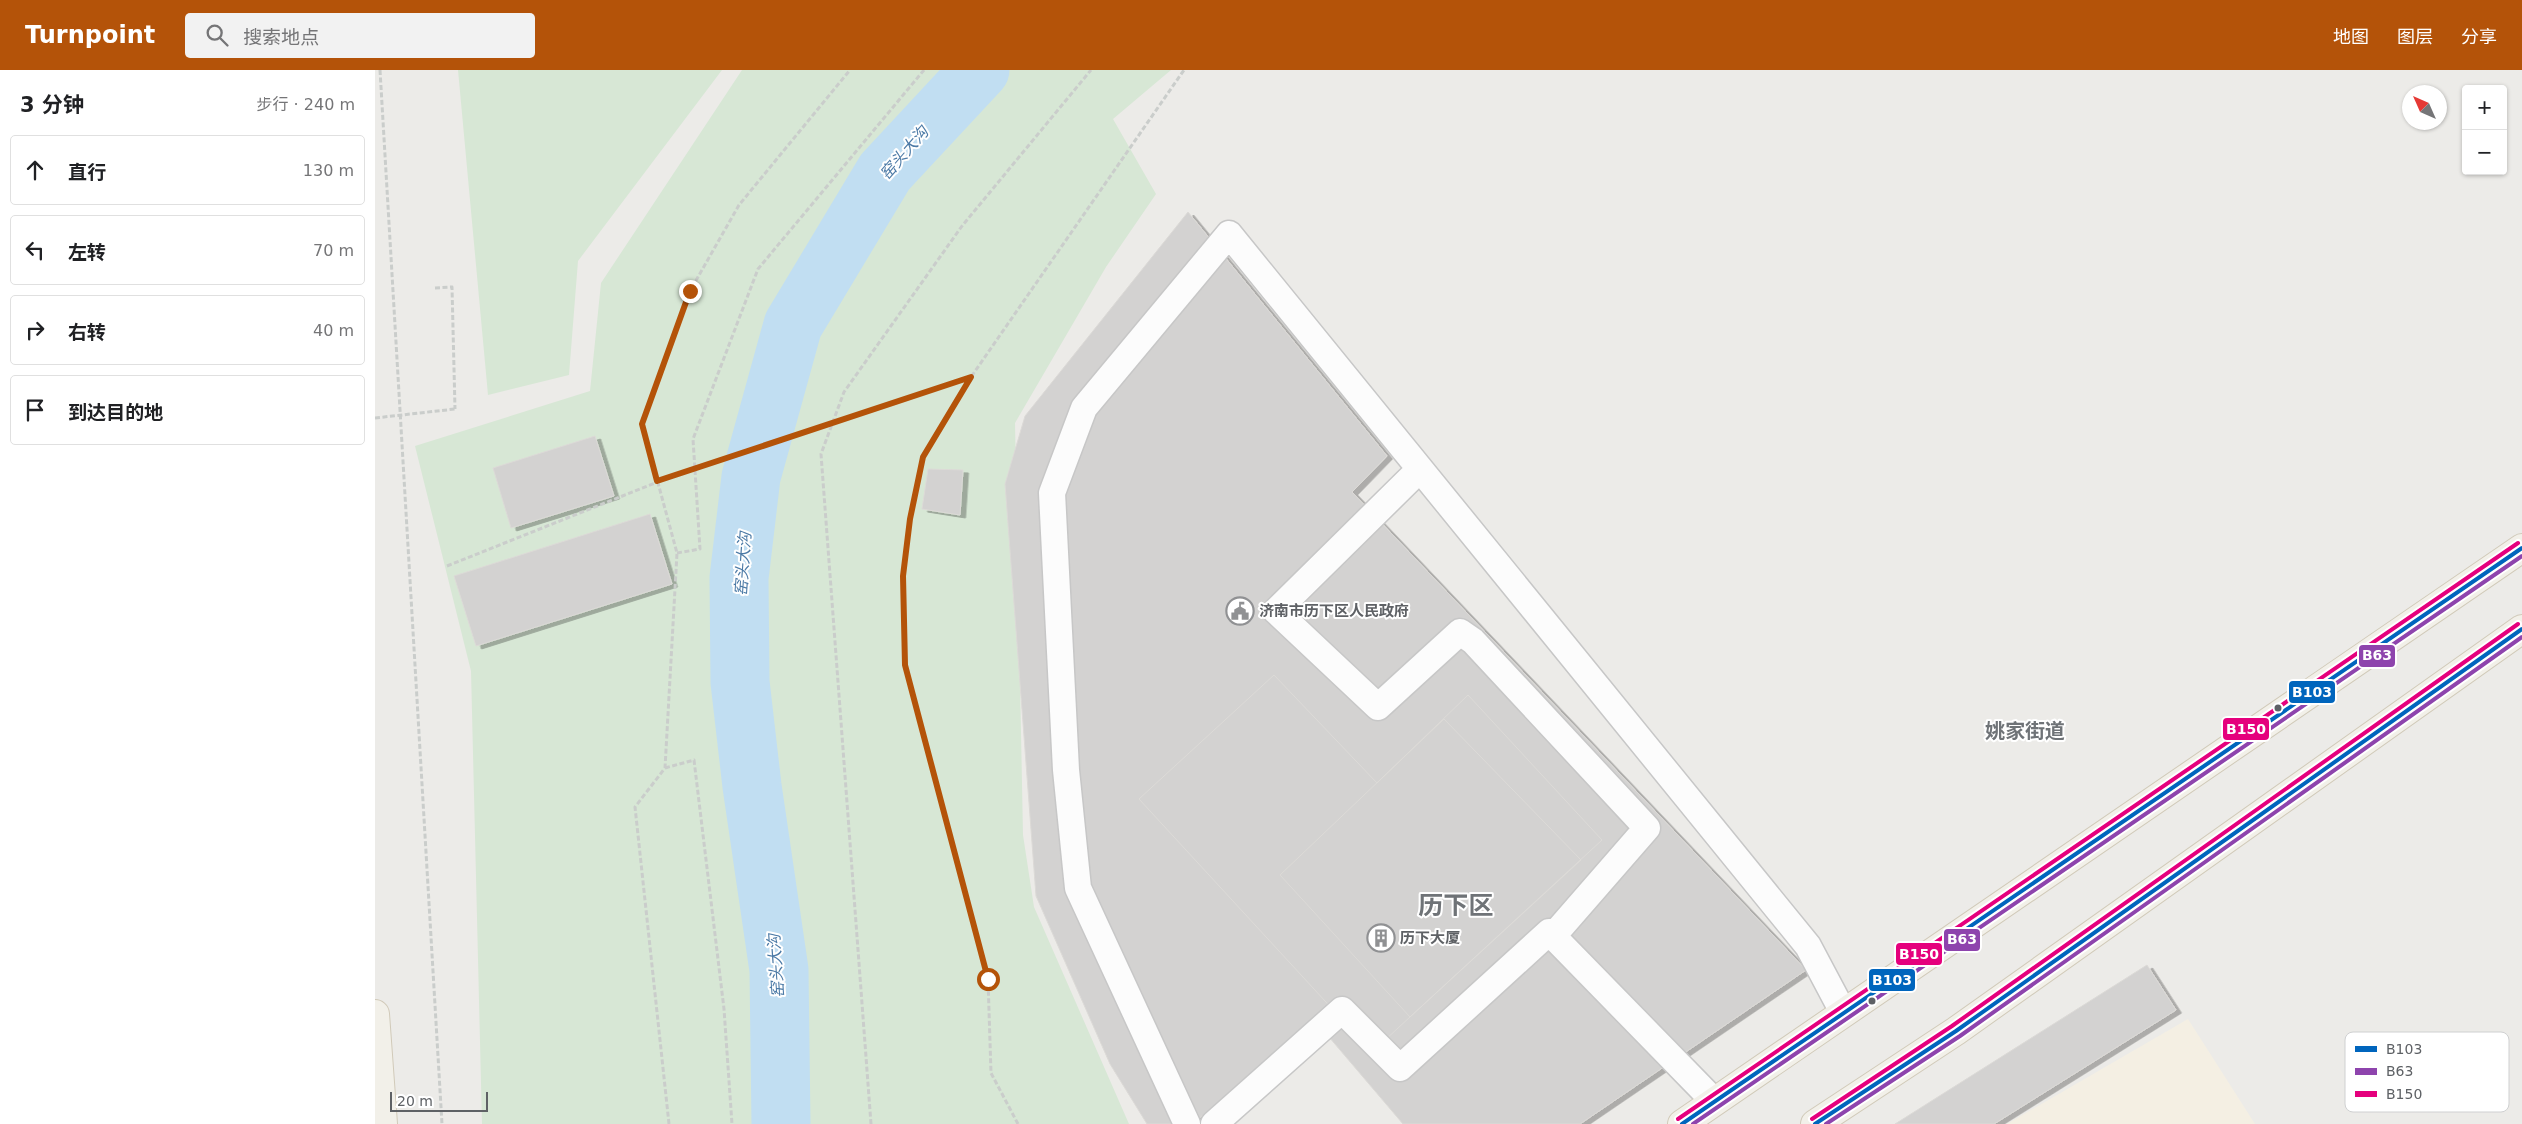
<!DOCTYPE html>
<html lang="zh">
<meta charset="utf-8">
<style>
:root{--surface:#fff;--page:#f2f2f2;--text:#202124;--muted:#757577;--line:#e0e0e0;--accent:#b45309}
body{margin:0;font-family:"DejaVu Sans","Noto Sans SC",sans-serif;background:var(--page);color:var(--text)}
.controls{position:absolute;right:15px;top:15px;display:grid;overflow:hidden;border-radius:5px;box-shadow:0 1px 4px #0004}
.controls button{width:45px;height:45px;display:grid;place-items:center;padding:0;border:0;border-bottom:1px solid var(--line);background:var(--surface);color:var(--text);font:25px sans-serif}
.compass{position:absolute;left:2027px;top:15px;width:45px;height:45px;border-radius:50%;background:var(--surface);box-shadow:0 1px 4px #0004;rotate:315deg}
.scale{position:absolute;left:15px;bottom:12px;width:98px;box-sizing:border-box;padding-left:5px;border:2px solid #5e6165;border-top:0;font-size:14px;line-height:18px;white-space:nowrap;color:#5e6165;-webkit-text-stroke:4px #fff;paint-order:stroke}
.stop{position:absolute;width:15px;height:15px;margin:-11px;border:4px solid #b45309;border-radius:50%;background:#fff}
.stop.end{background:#b45309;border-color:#fff;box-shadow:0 1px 5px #0008}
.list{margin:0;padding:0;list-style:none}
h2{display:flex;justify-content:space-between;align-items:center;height:65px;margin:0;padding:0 20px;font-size:21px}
h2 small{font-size:16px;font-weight:400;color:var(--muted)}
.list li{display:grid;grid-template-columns:32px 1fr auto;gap:15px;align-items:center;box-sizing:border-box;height:70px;margin:0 10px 10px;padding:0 10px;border:1px solid var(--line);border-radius:5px}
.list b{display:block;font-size:19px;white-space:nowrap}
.list em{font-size:16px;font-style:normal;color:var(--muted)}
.icon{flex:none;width:28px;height:28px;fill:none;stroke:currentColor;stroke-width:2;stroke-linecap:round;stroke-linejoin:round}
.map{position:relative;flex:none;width:2147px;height:1054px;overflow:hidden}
header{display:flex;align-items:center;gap:30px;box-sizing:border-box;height:70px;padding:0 25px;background:var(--accent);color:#fff}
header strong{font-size:24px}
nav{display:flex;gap:28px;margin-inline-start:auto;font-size:18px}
.search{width:350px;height:45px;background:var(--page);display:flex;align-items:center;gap:12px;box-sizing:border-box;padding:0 18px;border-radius:5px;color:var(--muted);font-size:19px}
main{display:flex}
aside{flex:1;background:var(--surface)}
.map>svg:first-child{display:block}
.commercial{fill:#f4efe3}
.green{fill:#d7e7d5}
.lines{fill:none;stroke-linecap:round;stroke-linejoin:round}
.river{stroke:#c1def2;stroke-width:59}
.building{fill:#d3d2d1;stroke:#dcdad7;filter:url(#shadow)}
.minor-casing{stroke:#c7c7c7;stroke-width:29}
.primary-casing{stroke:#d1cab9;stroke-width:30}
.path{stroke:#cacdcb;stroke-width:3;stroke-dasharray:5 2.5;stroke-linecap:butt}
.minor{stroke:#fcfcfc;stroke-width:26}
.primary{stroke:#f2f0e9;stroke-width:28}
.path-bridge{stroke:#cacdcb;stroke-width:3;stroke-dasharray:5 2.5;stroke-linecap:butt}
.bus-1-casing{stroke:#fff;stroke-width:8}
.bus-2-casing{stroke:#fff;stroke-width:8}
.bus-3-casing{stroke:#fff;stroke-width:8}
.bus-1{stroke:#0065bd;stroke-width:4}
.bus-2{stroke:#8e44ad;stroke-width:4}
.bus-3{stroke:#e5007d;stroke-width:4}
.route{stroke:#b45309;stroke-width:6}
.bus-dot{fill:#5e6165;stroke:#fff;stroke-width:2}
.labels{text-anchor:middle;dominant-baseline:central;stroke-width:4;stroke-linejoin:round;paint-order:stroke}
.poi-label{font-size:15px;font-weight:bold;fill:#5e6165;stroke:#fff;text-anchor:start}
.water-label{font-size:16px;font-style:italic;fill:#4c7aa6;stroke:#fff}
.district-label{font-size:20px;font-weight:bold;fill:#6f7377;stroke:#fff}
.town-label{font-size:25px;font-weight:bold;fill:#6f7377;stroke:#fff}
.key{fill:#fff;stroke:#cfd0d1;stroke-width:1}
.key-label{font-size:14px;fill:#5e6165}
.line-badge{stroke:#fff;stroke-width:2}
.badge-label{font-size:14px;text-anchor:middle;font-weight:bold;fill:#fff}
</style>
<header>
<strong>Turnpoint</strong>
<div class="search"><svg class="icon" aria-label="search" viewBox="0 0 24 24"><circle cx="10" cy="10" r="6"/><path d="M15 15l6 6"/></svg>搜索地点</div>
<nav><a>地图</a><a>图层</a><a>分享</a></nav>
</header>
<main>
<aside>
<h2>3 分钟<small>步行 · 240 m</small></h2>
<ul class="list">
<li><svg class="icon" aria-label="ahead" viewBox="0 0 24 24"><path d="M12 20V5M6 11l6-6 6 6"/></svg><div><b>直行</b></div><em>130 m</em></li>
<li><svg class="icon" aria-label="left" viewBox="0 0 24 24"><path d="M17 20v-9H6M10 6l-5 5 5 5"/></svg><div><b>左转</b></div><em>70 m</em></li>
<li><svg class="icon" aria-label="right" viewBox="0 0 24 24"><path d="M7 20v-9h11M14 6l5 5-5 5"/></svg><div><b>右转</b></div><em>40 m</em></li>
<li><svg class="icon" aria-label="arrive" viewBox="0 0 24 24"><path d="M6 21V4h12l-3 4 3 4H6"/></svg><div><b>到达目的地</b></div></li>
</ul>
</aside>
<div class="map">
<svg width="2147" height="1054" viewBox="0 0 2147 1054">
<defs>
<filter id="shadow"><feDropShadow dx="5.5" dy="3" stdDeviation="0" flood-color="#0004"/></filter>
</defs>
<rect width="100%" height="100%" fill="#ecebe8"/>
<!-- commercial -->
<path class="commercial" d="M1813,949L1880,1054H1632Z"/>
<!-- green -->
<path class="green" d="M83,0H347L203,191L194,305L113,325Z
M367,0H796L738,49L781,124L731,197L640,353L648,765L659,837L754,1054H107L96,601L40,376L215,321L226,213Z"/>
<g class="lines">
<!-- river -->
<path class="river" d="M406,1054L404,900L377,716L365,612L364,508L376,407L418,255L510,102L605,0"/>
</g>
<!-- building -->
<path class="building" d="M813,142L1012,386L977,422L1431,900L1205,1054H1028L942,953L817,1054H772L735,994L661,826L630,414L650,346Z
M220,366L239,426L136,458L118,398Z
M553,399L588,400L585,445L547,439Z
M275,444L297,514L101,576L79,506Z
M899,605L1002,713L1093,625L1227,770L997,982L764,729Z
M1069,649L1206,790L1035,947L905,805Z
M1772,895L1801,940L1619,1054H1520Z"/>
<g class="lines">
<!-- minor casing -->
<g class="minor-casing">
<path id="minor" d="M1045,399L901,541L1003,637L1085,562L1098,571L1272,758L1178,866
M812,1054L703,818L691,700L677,423L709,338L854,164L1433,876L1468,942
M839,1054L967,940L1025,998L1174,862L1339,1031"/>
</g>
<!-- primary casing -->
<g class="primary-casing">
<path id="primary" d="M0,944L8,1054
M1307,1054L2147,478
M1440,1054L1581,961L2147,559"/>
</g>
<!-- path -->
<path class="path" d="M5,0L67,1054
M60,218L77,217L80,339
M302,483L325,479L318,369L383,199L549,0
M72,496L285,411
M290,698L319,690L349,939L357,1054
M294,1054L260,737L290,698L302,483L267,354L315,221L364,135L475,0
M496,1054L446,384L469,322L587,156L716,0
M643,1054L616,1003L613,909L530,595L529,506L535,449L549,387L596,307L809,0"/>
<!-- minor -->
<use href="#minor" class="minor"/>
<!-- primary -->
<use href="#primary" class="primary"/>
<!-- path-bridge -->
<path class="path-bridge" d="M0,348L80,339
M285,411L596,307"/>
<!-- bus-1 casing -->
<g class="bus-1-casing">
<path id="bus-1" d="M1307,1054L2147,478
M1440,1054L1581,961L2147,559"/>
</g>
<!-- bus-2 casing -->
<g class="bus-2-casing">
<path id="bus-2" d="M1318,1054L2147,486
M1451,1054L1585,966L2147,567"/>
</g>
<!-- bus-3 casing -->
<g class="bus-3-casing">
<path id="bus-3" d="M1303,1049L2143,473
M1437,1049L1577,956L2143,554"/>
</g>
<!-- bus-1 -->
<use href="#bus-1" class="bus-1"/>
<!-- bus-2 -->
<use href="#bus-2" class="bus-2"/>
<!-- bus-3 -->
<use href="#bus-3" class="bus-3"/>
</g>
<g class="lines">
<!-- route -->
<path class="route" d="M315,221L267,354L282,411L596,307L548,387L535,449L528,506L530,595L613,909"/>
</g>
<!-- icons -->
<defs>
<g id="civic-ring" transform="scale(1.4375)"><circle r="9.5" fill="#fff" stroke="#909193" stroke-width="1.5"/><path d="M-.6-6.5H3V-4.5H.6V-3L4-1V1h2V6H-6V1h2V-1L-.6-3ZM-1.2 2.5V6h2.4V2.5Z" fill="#909193"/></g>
<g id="building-ring" transform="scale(1.4375)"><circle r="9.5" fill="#fff" stroke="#909193" stroke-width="1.5"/><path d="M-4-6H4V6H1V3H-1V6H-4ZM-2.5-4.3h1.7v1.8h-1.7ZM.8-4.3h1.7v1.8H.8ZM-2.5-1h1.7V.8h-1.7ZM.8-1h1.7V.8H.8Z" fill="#909193"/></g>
</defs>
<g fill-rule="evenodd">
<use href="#civic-ring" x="865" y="541"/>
<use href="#building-ring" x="1006" y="868"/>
</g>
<!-- markers -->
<g class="bus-dot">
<circle cx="1903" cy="638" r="4.5"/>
<circle cx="1497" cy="931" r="4.5"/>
</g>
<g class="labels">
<!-- poi labels -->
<g class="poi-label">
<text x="884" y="541">济南市历下区人民政府</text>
<text x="1025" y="868">历下大厦</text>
</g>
<!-- water labels -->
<g class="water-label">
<text transform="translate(529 83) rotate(-49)">窑头大沟</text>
<text transform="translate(368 494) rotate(-86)">窑头大沟</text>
<text transform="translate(401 896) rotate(-94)">窑头大沟</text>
</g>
<!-- district labels -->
<g class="district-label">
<text x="1650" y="661">姚家街道</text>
</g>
<!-- town labels -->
<g class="town-label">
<text x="1081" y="835">历下区</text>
</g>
</g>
<!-- legend -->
<rect x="1970" y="962" width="164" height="80" rx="8" class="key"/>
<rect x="1980" y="976" width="22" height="6" fill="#0065bd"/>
<rect x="1980" y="998" width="22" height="7" fill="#8e44ad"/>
<rect x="1980" y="1021" width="22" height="6" fill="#e5007d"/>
<g class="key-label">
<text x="2011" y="984">B103</text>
<text x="2011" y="1006">B63</text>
<text x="2011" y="1029">B150</text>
</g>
<g class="line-badge">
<rect x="1983" y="574" width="38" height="24" rx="5" fill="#8e44ad"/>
<rect x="1913" y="610" width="48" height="24" rx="5" fill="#0065bd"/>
<rect x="1847" y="647" width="48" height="24" rx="5" fill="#e5007d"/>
<rect x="1568" y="858" width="38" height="24" rx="5" fill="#8e44ad"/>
<rect x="1520" y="872" width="48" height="24" rx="5" fill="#e5007d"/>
<rect x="1493" y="898" width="48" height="24" rx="5" fill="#0065bd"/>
</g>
<g class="badge-label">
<text x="2002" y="590">B63</text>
<text x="1937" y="627">B103</text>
<text x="1871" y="664">B150</text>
<text x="1587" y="874">B63</text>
<text x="1544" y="889">B150</text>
<text x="1517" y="915">B103</text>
</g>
</svg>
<div class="controls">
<button>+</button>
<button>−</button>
</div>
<svg class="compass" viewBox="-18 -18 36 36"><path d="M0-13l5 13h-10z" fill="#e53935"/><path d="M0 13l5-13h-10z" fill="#757577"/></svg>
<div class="scale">20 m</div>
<div class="stop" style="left:613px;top:909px"></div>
<div class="stop end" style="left:315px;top:221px"></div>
</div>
</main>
